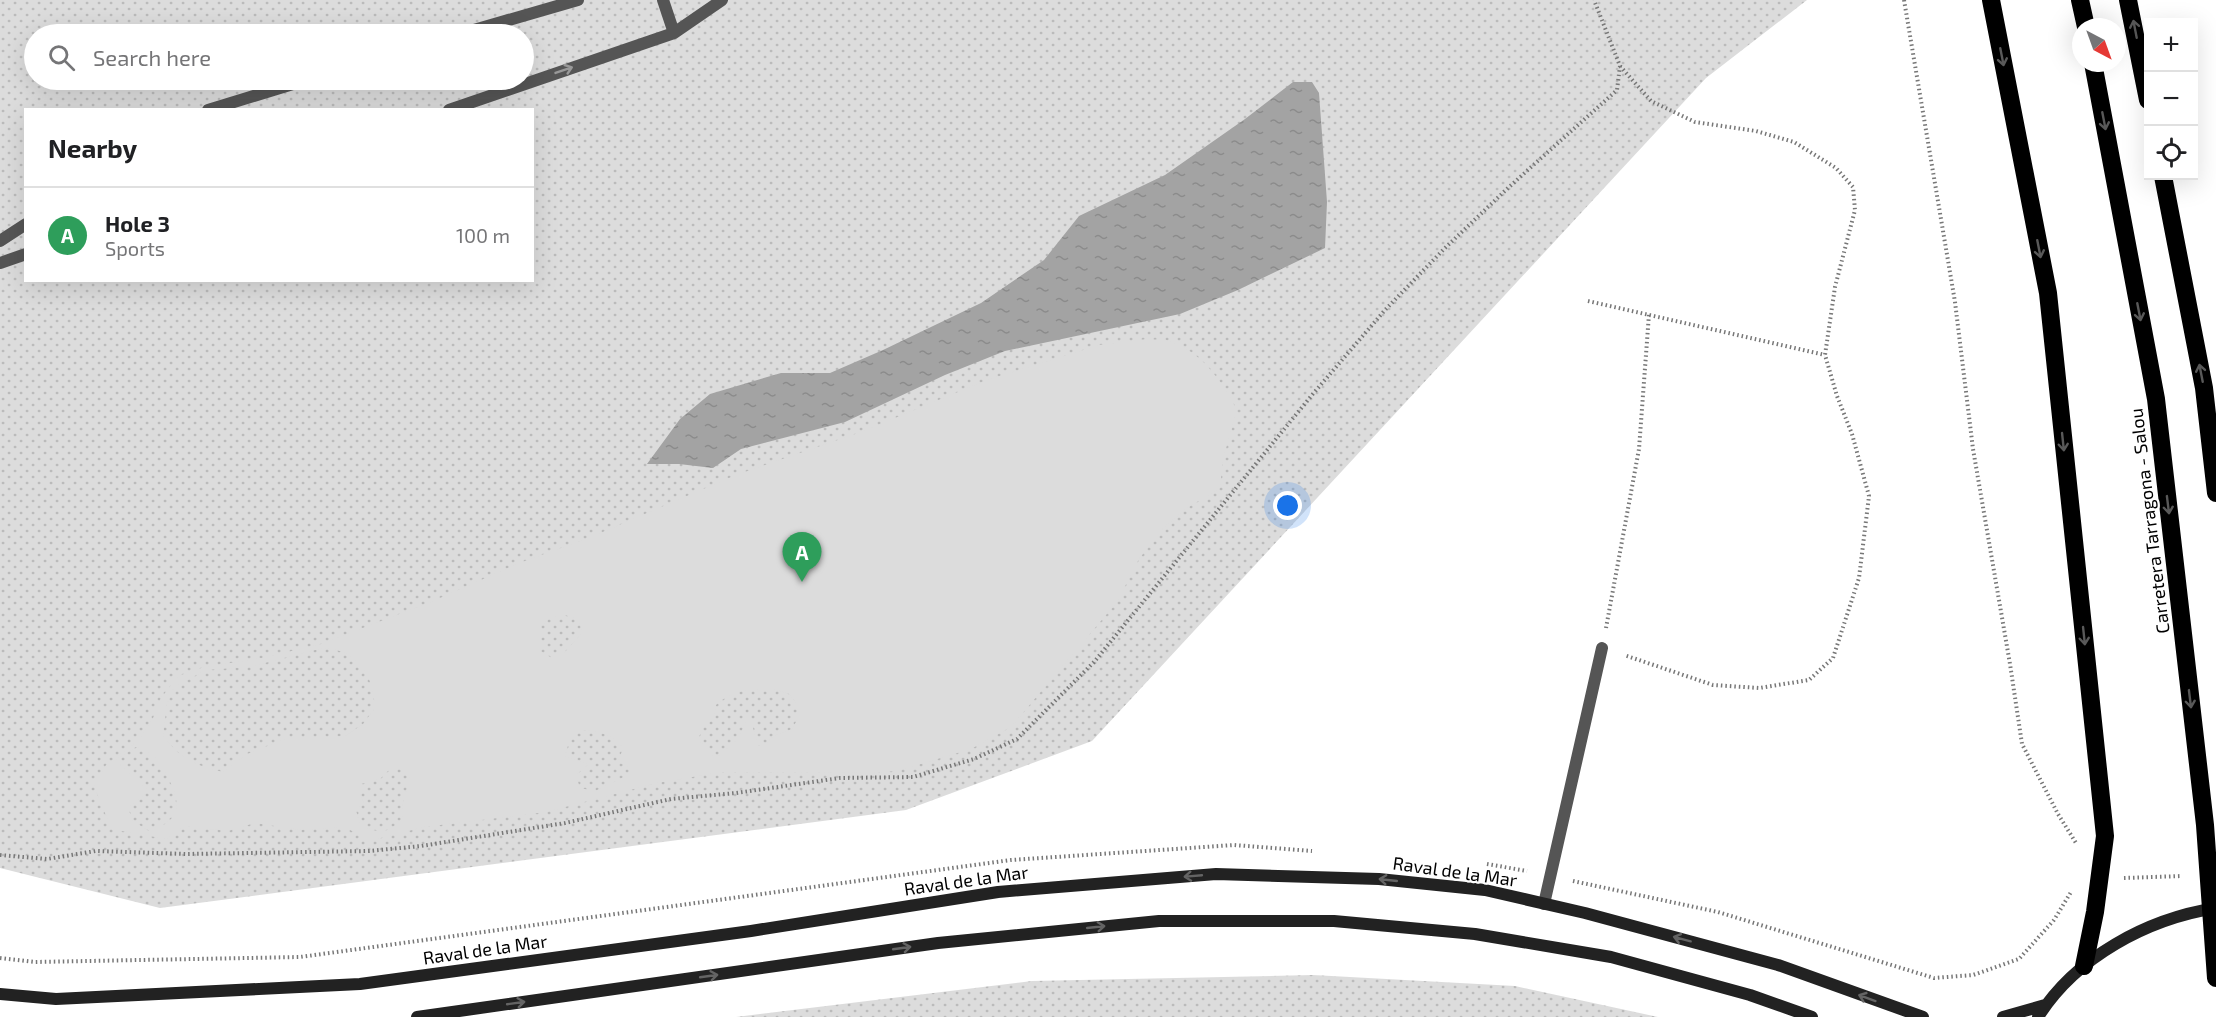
<!DOCTYPE html>
<meta charset="utf-8">
<style>
:root{--surface:#fff;--page:#f6f6f6;--text:#202124;--muted:#757577;--line:#e0e0e0;--accent:#000}
body{margin:0;font-family:"Exo 2",sans-serif;background:var(--page);color:var(--text)}
.controls{position:absolute;right:18px;top:18px;display:grid;overflow:hidden;border-radius:0px;box-shadow:0 6px 24px #0002}
.controls button{width:54px;height:54px;display:grid;place-items:center;padding:0;border:0;border-bottom:2px solid var(--line);background:var(--surface);color:var(--text);font:30px sans-serif}
.compass{position:absolute;left:2072px;top:18px;width:54px;height:54px;border-radius:50%;background:var(--surface);box-shadow:0 6px 24px #0002;rotate:139deg}
.you{position:absolute;left:1288px;top:506px;width:21px;height:21px;margin:-15px;border:4px solid #fff;border-radius:50%;background:#1a73e8;box-shadow:0 0 0 9px #1a73e833}
.badge{display:grid;place-items:center;width:39px;height:39px;border-radius:50%;background:var(--accent);color:#fff;font-size:20px;font-weight:700}
.pin{position:absolute;translate:-50% -50px;filter:drop-shadow(0 2px 3px #0008)}
.pin::after{content:'';position:absolute;top:32px;width:21px;height:18px;background:inherit;clip-path:polygon(0 0,100% 0,50% 100%)}
.list{margin:0;padding:0;list-style:none}
h2{display:flex;justify-content:space-between;align-items:center;height:78px;margin:0;padding:0 24px;font-size:26px}
h2 small{font-size:20px;font-weight:400;color:var(--muted)}
.list li{display:grid;grid-template-columns:39px 1fr auto;gap:18px;align-items:center;box-sizing:border-box;height:96px;padding:0 24px;border-top:2px solid var(--line)}
.list b{display:block;font-size:22px;white-space:nowrap}
.list p{margin:0;font-size:20px;white-space:nowrap;color:var(--muted)}
.list em{font-size:20px;font-style:normal;color:var(--muted)}
.icon{flex:none;width:33px;height:33px;fill:none;stroke:currentColor;stroke-width:2;stroke-linecap:round;stroke-linejoin:round}
.map{position:relative;flex:none;width:2216px;height:1017px;overflow:hidden}
.search{position:absolute;background:var(--surface);box-shadow:0 6px 24px #0002;left:24px;top:24px;width:510px;height:66px;display:flex;align-items:center;gap:15px;box-sizing:border-box;padding:0 21px;border-radius:33px;color:var(--muted);font-size:22px}
.panel{position:absolute;background:var(--surface);box-shadow:0 6px 24px #0002;left:24px;top:108px;width:510px;height:174px;border-radius:0px}
.map>svg:first-child{display:block}
.grass{fill:url(#grass-dots);fill-rule:evenodd}
.garden{fill:#dcdcdc;fill-rule:evenodd}
.water{fill:url(#water-ripples)}
.lines{fill:none;stroke-linecap:round;stroke-linejoin:round}
.path{stroke:#777;stroke-width:4;stroke-dasharray:1.5 3;stroke-linecap:butt}
.lane{stroke:#555;stroke-width:12}
.secondary{stroke:#222;stroke-width:12}
.highway{stroke:#000;stroke-width:18}
.oneway{stroke:#595959}
.oneway2{stroke:#999}
.oneway3{stroke:#646464}
.labels{text-anchor:middle;dominant-baseline:central;stroke-width:4.5;stroke-linejoin:round;paint-order:stroke}
.street-label{font-size:18px;fill:#000;stroke:#fff}
</style>
<div class="map">
<svg width="2216" height="1017" viewBox="0 0 2216 1017">
<defs>
<pattern id="grass-dots" width="8" height="8" patternUnits="userSpaceOnUse" patternTransform="scale(1.5)"><rect width="8" height="8" fill="#dcdcdc"/><path d="M2 2h.1M6 6h.1" fill="none" stroke="#bbb" stroke-width="1.8" stroke-linecap="round"/></pattern>
<pattern id="water-ripples" width="26" height="14" patternUnits="userSpaceOnUse" patternTransform="scale(1.5)"><rect width="26" height="14" fill="#a3a3a3"/><path d="M2 4q2-2 4 0t4 0M15 11q2-2 4 0t4 0" fill="none" stroke="#8b8b8b"/></pattern>
</defs>
<rect width="100%" height="100%" fill="#fff"/>
<!-- grass -->
<path class="grass" d="M0,0H1807L1706,78L1092,741L906,810L160,908L0,868ZM34,34H524V80H34ZM26,110H532V280H26Z
M1313,975L1515,986L1658,1017H736L1032,981Z"/>
<!-- garden -->
<path class="garden" d="M1147,339C1153,340 1160,339 1166,340C1200,349 1222,381 1237,410L1223,459L1220,488L1187,508L1163,528L1139,559L1117,602L1011,727L971,749L897,771L869,773L722,772L657,783L546,812L424,827L369,841L345,827L301,830L255,823L228,831L183,826L166,839L116,830L109,823L94,786L106,765L139,740L153,718L161,698L178,676L204,667L262,658L321,644L433,601L522,562L591,537L736,475L861,432L987,380L1099,345ZM565,615L579,620L582,633L563,654L552,658L540,651V627L550,618ZM323,648C359,650 373,675 375,708L363,724L345,736L285,739L247,754L223,772C193,764 182,761 163,735L167,704L174,687L206,670L249,667ZM774,689L789,694L797,704V720L792,729L774,736L765,744L758,746L749,713L739,738L715,759L698,739L703,728L714,718L716,705C736,688 748,690 774,689ZM581,730C599,732 612,733 623,748L618,762L630,767L628,775L595,791L580,788L576,775L589,764L565,756L569,742ZM136,747C156,754 159,761 168,778C183,805 179,822 149,831L133,821L128,808C134,801 144,798 148,790L115,760ZM399,767L410,777L402,806L403,819C386,834 381,834 360,825L356,810L364,803L360,794L361,784L380,779L388,771Z"/>
<!-- water -->
<path class="water" d="M1293,82H1312L1319,93L1327,202L1325,248L1238,290L1180,314L1005,351L945,375L845,422L741,449L713,468L679,464H647L680,419L710,394L781,373H830L883,350L981,303L1044,260L1079,216L1165,175L1245,119Z"/>
<g class="lines">
<!-- path -->
<path class="path" d="M1904,0L1955,302L1973,449L2010,664L2022,744L2058,814L2076,843
M1620,66L1651,101L1695,122L1756,131L1794,142L1836,168L1853,187L1855,210L1835,287L1825,355L1837,396L1852,434L1869,496L1859,578L1833,658L1809,680L1759,688L1713,685L1624,655
M1588,301L1825,355
M1606,628L1639,449L1649,314
M0,855L47,859L96,851L186,854L369,851L421,846L565,823L671,799L736,793L840,778L913,777L974,759L1017,739L1094,662L1312,395L1385,310L1445,248L1509,187L1617,90L1620,66L1594,0
M1487,864L1527,871
M2124,878L2182,876
M1573,881L1718,912L1934,978L1973,975L2019,959L2054,920L2071,892
M0,958L35,962L300,957L1011,860L1234,845L1312,851"/>
<!-- lane -->
<path class="lane" d="M663,0L674,33
M460,34L578,0
M208,110L306,80
M449,110L674,33L722,0
M0,241L26,224
M0,263L26,254
M1544,904L1602,648"/>
<!-- secondary -->
<path class="secondary" d="M0,994L56,999L360,984L751,931L998,892L1216,874L1379,879L1485,890L1585,913L1778,965L1923,1017
M417,1017L938,943L1159,921H1334L1475,934L1611,957L1750,995L1812,1017
M2003,1017L2045,1005
M2038,1017C2076,957 2147,919 2216,908"/>
<!-- highway -->
<path class="highway" d="M1991,0L2048,293L2105,836L2095,912L2084,966
M2080,0L2086,27
M2128,0L2148,100
M2093,63L2156,399L2205,825L2216,978
M2163,176L2204,388L2216,493"/>
</g>
<!-- one-way arrows -->
<defs><path id="oneway-shaft" d="M-6 0H5M1.5-3L5.5 0L1.5 3" fill="none" stroke-width="1.6" stroke-linecap="round" stroke-linejoin="round" transform="scale(1.5)"/></defs>
<g class="oneway">
<use href="#oneway-shaft" transform="translate(2135 29) rotate(-101)"/>
<use href="#oneway-shaft" transform="translate(2002 57) rotate(79)"/>
<use href="#oneway-shaft" transform="translate(2104 121) rotate(79)"/>
<use href="#oneway-shaft" transform="translate(2039 249) rotate(79)"/>
<use href="#oneway-shaft" transform="translate(2139 312) rotate(79)"/>
<use href="#oneway-shaft" transform="translate(2201 373) rotate(-101)"/>
<use href="#oneway-shaft" transform="translate(2063 442) rotate(84)"/>
<use href="#oneway-shaft" transform="translate(2168 505) rotate(83)"/>
<use href="#oneway-shaft" transform="translate(2084 636) rotate(84)"/>
<use href="#oneway-shaft" transform="translate(2190 699) rotate(83)"/>
</g>
<use class="oneway2" href="#oneway-shaft" transform="translate(564 70) rotate(-19)"/>
<g class="oneway3">
<use href="#oneway-shaft" transform="translate(1193 876) rotate(175)"/>
<use href="#oneway-shaft" transform="translate(1388 880) rotate(-174)"/>
<use href="#oneway-shaft" transform="translate(1096 927) rotate(-6)"/>
<use href="#oneway-shaft" transform="translate(1682 939) rotate(-165)"/>
<use href="#oneway-shaft" transform="translate(902 948) rotate(-8)"/>
<use href="#oneway-shaft" transform="translate(709 976) rotate(-8)"/>
<use href="#oneway-shaft" transform="translate(1867 998) rotate(-160)"/>
<use href="#oneway-shaft" transform="translate(516 1003) rotate(-8)"/>
</g>
<g class="labels">
<!-- street labels -->
<g class="street-label">
<text transform="translate(2149 521) rotate(-97)">Carretera Tarragona - Salou</text>
<text transform="translate(1455 871) rotate(8)">Raval de la Mar</text>
<text transform="translate(966 880) rotate(-8)">Raval de la Mar</text>
<text transform="translate(485 949) rotate(-8)">Raval de la Mar</text>
</g>
</g>
</svg>
<div class="controls">
<button>+</button>
<button>−</button>
<button><svg class="icon" aria-label="locate" viewBox="0 0 24 24"><circle cx="12" cy="12" r="6"/><path d="M12 2v4M12 18v4M2 12h4M18 12h4"/></svg></button>
</div>
<svg class="compass" viewBox="-18 -18 36 36"><path d="M0-13l5 13h-10z" fill="#e53935"/><path d="M0 13l5-13h-10z" fill="#757577"/></svg>
<div class="you"></div>
<div class="pin badge" style="left:802px;top:582px;background:#2e9e5b">A</div>
<div class="search"><svg class="icon" aria-label="search" viewBox="0 0 24 24"><circle cx="10" cy="10" r="6"/><path d="M15 15l6 6"/></svg>Search here</div>
<section class="panel">
<h2>Nearby<small></small></h2>
<ul class="list">
<li><span class="badge" style="background:#2e9e5b">A</span><div><b>Hole 3</b><p>Sports</p></div><em>100 m</em></li>
</ul>
</section>
</div>
